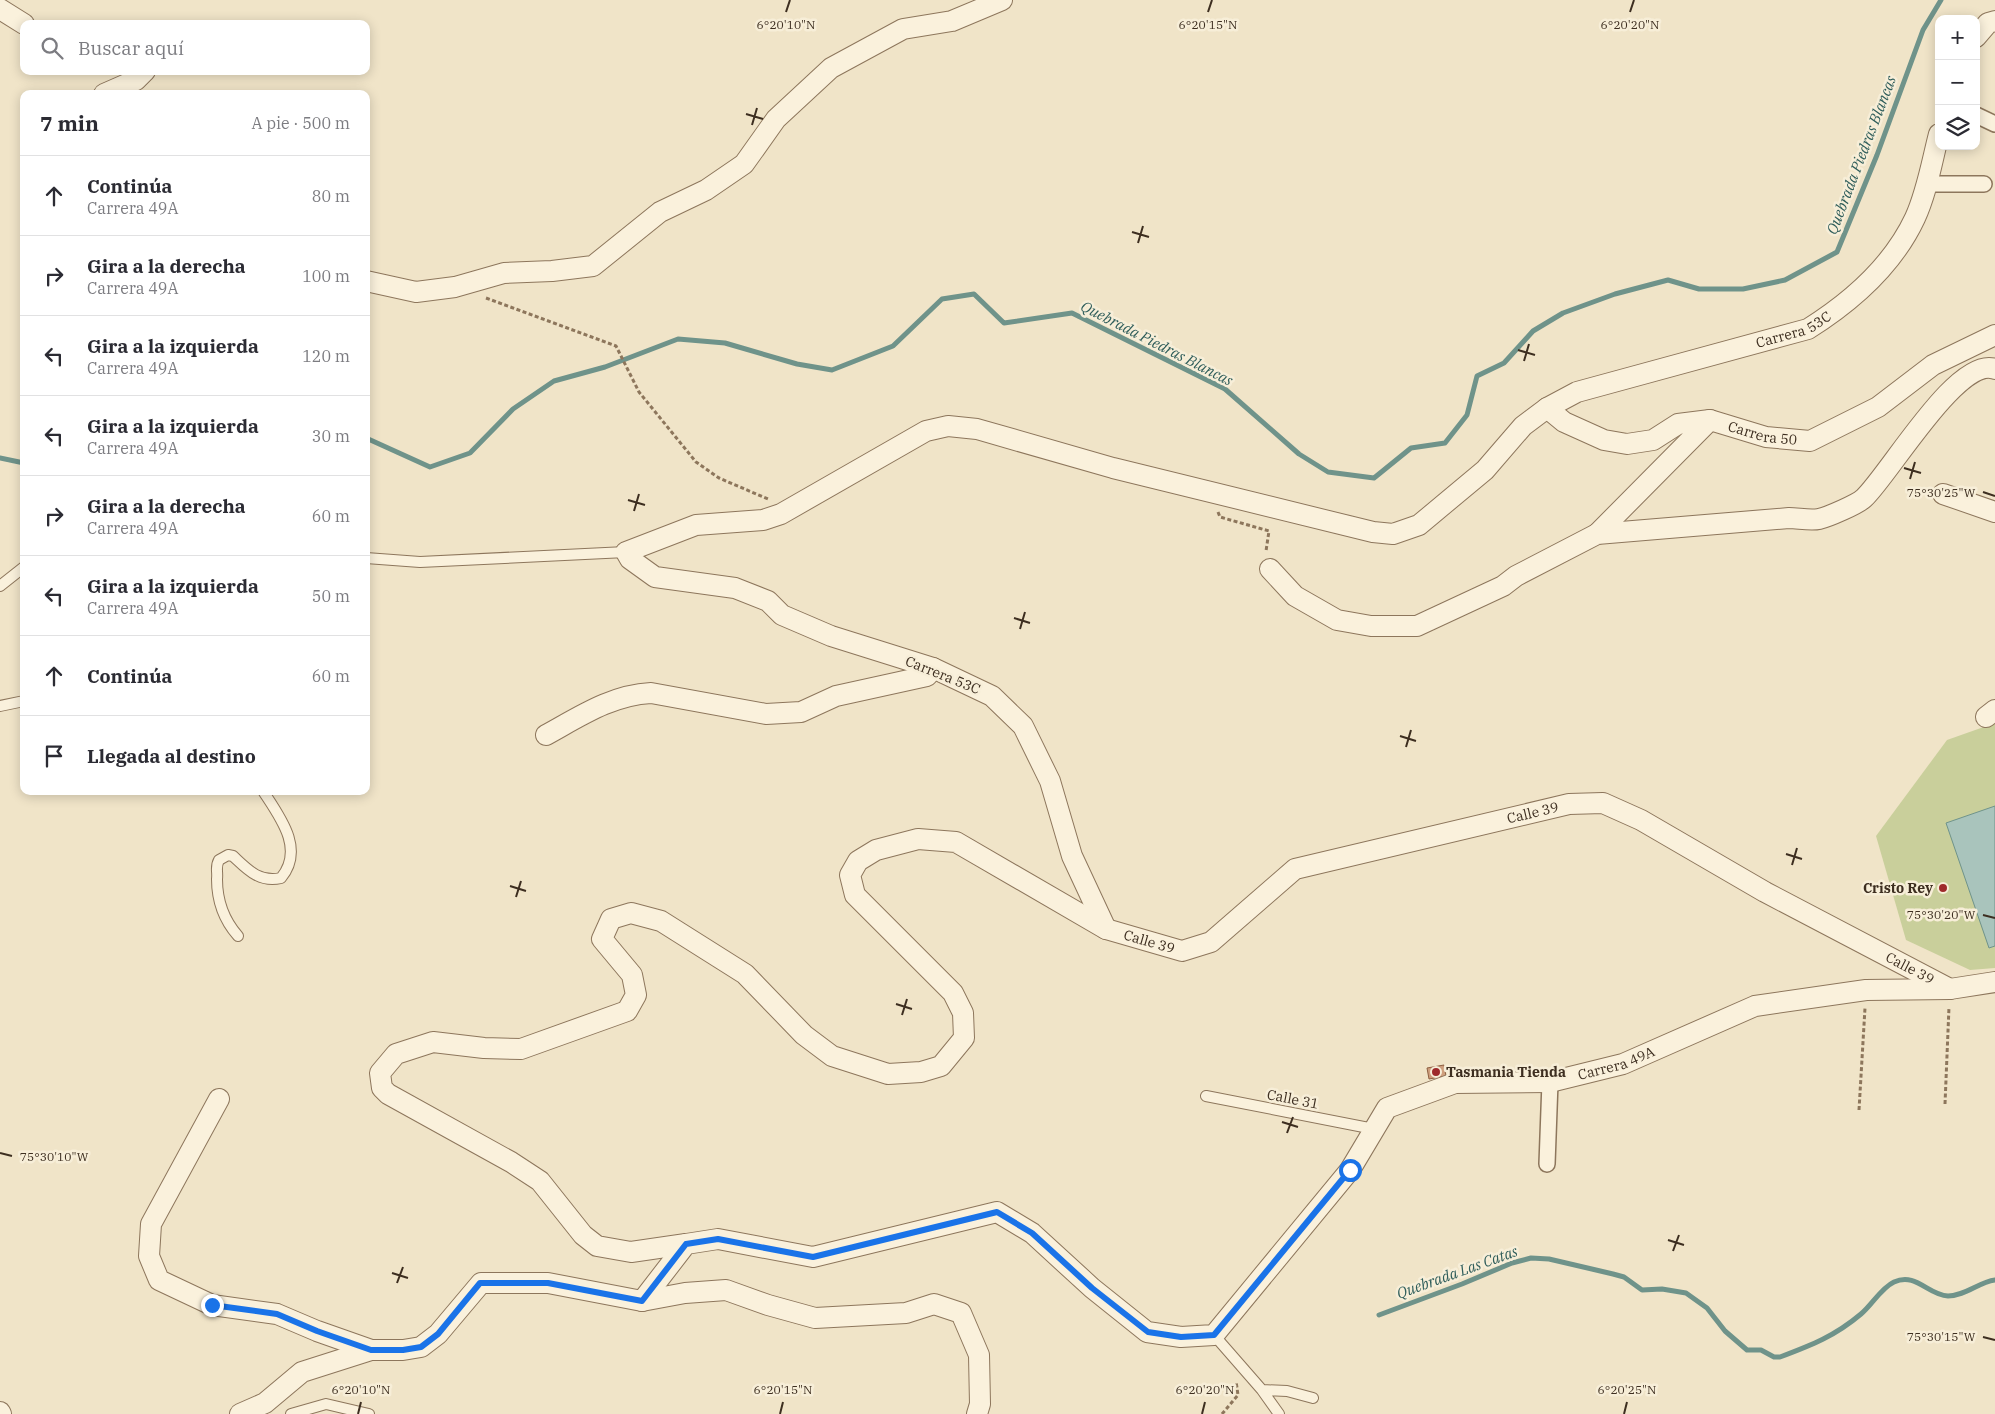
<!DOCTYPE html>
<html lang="es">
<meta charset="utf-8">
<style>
:root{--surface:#fff;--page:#f2f2f3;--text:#2b2b33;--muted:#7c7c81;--line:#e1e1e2}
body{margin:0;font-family:"IBM Plex Serif",serif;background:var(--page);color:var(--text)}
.controls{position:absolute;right:15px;top:15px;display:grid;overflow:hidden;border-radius:10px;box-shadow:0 2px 12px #0003}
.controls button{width:45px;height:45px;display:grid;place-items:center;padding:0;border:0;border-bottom:1px solid var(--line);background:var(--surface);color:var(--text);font:25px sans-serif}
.stop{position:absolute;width:15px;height:15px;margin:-11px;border:4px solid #1a73e8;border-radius:50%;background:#fff}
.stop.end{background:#1a73e8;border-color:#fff;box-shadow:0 1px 5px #0008}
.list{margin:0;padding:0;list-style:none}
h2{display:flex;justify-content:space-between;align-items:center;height:65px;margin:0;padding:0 20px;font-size:21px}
h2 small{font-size:16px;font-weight:400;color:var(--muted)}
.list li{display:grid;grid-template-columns:32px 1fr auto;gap:15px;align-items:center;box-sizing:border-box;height:80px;padding:0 20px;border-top:1px solid var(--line)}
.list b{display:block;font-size:19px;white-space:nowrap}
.list p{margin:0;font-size:16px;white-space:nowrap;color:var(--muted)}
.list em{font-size:16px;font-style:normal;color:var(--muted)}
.icon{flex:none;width:28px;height:28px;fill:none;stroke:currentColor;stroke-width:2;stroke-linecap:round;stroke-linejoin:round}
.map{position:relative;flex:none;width:1995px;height:1414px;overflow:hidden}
.search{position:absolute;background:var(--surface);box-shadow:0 2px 12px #0003;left:20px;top:20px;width:350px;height:55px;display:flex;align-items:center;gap:12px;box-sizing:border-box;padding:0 18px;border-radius:10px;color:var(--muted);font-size:19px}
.panel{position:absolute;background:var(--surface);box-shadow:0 2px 12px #0003;left:20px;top:90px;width:350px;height:705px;border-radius:10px}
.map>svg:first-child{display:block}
.green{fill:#c9cf9b}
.water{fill:#a9c4bc;stroke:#6f938a}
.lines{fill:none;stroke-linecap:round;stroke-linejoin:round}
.stream{stroke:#6f938a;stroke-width:5}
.building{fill:#cf9f7d;stroke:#8d5f41}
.service-casing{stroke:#8d765c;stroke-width:12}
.pedestrian-casing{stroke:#8d765c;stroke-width:18}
.minor-casing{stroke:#8d765c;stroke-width:22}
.path{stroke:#8d765c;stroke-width:3;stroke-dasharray:4 2.5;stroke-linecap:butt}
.service{stroke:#faf1dc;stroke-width:10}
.pedestrian{stroke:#faf1dc;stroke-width:15}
.minor{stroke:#faf1dc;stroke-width:20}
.route{stroke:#1a73e8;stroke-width:6}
.ticks{fill:none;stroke:#3d2e20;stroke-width:2}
.poi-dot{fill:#9e2a2b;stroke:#f7eed8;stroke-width:2}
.labels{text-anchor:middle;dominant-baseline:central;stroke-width:5;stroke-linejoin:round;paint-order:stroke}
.street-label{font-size:14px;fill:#3d2e20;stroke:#f7eed8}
.poi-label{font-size:14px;font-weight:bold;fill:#3d2e20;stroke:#f7eed8;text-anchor:end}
.water-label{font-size:15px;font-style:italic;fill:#2f5d5a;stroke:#f7eed8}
.ticks-label{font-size:12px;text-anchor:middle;fill:#3d2e20;stroke:#f7eed8;stroke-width:5;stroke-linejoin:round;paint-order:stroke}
</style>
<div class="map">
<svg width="1995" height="1414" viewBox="0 0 1995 1414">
<rect width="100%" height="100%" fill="#f0e4c8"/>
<!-- green -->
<path class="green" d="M1995,723V968L1970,970L1906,940L1876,836L1947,740Z"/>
<!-- water -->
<path class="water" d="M1995,806V946L1989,948L1946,823Z"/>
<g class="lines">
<!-- stream -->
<path class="stream" d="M366,438L430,467L470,453L513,409L554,381L605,367L678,339L725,343L797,364L832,370L893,346L942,299L974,294L1004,323L1072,313L1225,389L1299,454L1328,472L1374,478L1411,448L1445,443L1467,415L1477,376L1504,363L1533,331L1563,313L1615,294L1668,280L1699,289H1743L1785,280L1837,252L1877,155L1923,30L1941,0
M0,458L24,463
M1379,1315L1462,1284L1512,1263L1531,1258L1549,1259L1613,1274L1624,1277L1642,1290L1662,1289L1686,1293L1707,1308L1725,1331L1747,1350H1761L1774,1357H1780C1812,1345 1835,1336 1861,1314C1872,1305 1881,1288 1894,1282C1916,1272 1928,1295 1948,1296C1965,1296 1979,1282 1995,1280"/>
</g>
<!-- building -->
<path class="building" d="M1444,1065L1446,1076L1429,1079L1427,1068Z"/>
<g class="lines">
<!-- service casing -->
<g class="service-casing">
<path id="service" d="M366,558L420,562L626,552
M0,586L24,567
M0,706L24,701
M238,936C223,919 217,901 217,879C218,871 215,867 219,860L228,855L233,856C247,869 259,883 281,878C305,849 280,817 263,791
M1206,1096L1374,1129
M1214,1335L1262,1390L1287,1391L1313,1398
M1262,1390L1279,1414
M291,1414L326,1404L369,1414"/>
</g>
<!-- pedestrian casing -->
<g class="pedestrian-casing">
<path id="pedestrian" d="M1976,115L1995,124
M1926,184H1984
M1547,1164L1550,1082"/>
</g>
<!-- minor casing -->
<g class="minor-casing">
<g id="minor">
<path d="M0,9L24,24"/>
<path d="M1976,37L1988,23L1995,21"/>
<path d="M104,94L136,80L145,71"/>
<path d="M366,281L416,292L455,287L504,273L552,271L593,266L660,212L706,190L744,164L776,119L831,68L903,29L952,21L1002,0"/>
<path id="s1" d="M1547,408L1564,422L1604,440L1627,444L1653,440L1678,424L1710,420L1766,437L1810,441L1878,407L1933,365L1995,335"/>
<path d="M1943,494L1995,512"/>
<path d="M1597,534L1710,420"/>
<path d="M1270,569L1295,596L1337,620L1371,626H1417L1503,586L1516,576L1597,534L1789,518C1798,518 1810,521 1819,519C1828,517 1858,504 1864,498C1889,475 1958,355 1995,369"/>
<path d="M1986,717L1995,710"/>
<path d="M546,735C579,717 611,695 651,693L766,714L801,712L836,696L927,676L933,668"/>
<path id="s2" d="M1106,929L1072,856L1050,781L1023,726L992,696L933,668L831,636L782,615L768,601L735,588L655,577L630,559L626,552L696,525L763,520L781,514L926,431L948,426L977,429L1113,468L1373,532L1393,534L1419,525L1485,470L1523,426L1547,408L1577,392L1808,329C1851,302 1893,265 1915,218C1927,192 1932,161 1939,134"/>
<path d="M219,1099L151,1224L149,1256L159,1280L212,1305L277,1314L317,1331L371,1350"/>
<path id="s3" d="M686,1244L631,1252L597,1246L583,1235L540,1181L511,1162L388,1094L382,1088L380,1073L396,1054L433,1042L484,1048L521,1049L627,1011L636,995L632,975L602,939L611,919L631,913L661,921L745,974L804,1035L832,1056L888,1074L921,1072L941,1066L964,1038L963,1013L953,993L855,895L850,875L858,861L876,850L918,839L956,842L1106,929L1182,951L1211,942L1295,869L1569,804L1603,803L1641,820L1765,892L1950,989"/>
<path d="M642,1301L685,1293L726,1290L768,1305L815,1318L906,1313L934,1304L961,1313L979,1355L980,1404L977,1414"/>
<path d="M0,1412L1,1414"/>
<path id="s4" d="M240,1414L265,1403L302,1372L371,1350H403L421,1347L438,1334L481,1283H548L642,1301L686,1244L718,1239L813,1257L997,1212L1032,1233L1092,1288L1147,1332L1181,1337L1214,1335L1350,1170L1387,1108L1455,1083L1550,1082L1623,1064L1755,1006L1866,990L1950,989L1995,982"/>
</g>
</g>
<!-- path -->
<path class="path" d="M486,298L616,346L639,392L696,462L719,478L768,499
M1218,512L1220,517L1269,531L1266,551
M1945,1104L1949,1007
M1859,1110L1865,1008
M1222,1414L1238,1395L1236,1381"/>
<!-- service -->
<use href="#service" class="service"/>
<!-- pedestrian -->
<use href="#pedestrian" class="pedestrian"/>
<!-- minor -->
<use href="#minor" class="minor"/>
</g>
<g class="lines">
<!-- route -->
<path class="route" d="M212,1305L277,1314L317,1331L371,1350H403L421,1347L438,1334L480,1283H548L642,1301L686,1244L718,1239L813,1257L997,1212L1032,1233L1092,1288L1148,1332L1181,1337L1214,1335L1350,1170"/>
</g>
<!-- ticks -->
<path class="ticks" d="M786,12L790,0M1208,12L1212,0M1630,12L1634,0M746,114L763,119M752,125L757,108M1132,232L1149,237M1138,243L1143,226M1518,350L1535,355M1524,361L1529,344M1904,468L1921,473M1910,479L1915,462M1983,492L1995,496M628,500L645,505M634,511L639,494M1014,618L1030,623M1020,629L1025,612M1400,736L1416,741M1406,747L1411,730M1786,854L1802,859M1792,865L1797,848M510,886L526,891M516,897L521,881M1983,915L1995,918M896,1004L912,1009M902,1015L907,999M1282,1122L1298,1127M1287,1133L1293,1117M0,1153L12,1156M1668,1240L1684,1245M1673,1251L1679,1235M392,1273L408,1278M397,1283L403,1267M1983,1337L1995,1340M358,1414L361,1402M780,1414L783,1402M1202,1414L1205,1402M1624,1414L1627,1402"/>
<!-- markers -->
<g class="poi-dot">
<circle cx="1943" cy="888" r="5"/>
<circle cx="1436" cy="1072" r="5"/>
</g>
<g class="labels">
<!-- street labels -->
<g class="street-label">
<text stroke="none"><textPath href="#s2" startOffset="1934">Carrera 53C</textPath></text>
<text stroke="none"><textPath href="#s1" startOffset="232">Carrera 50</textPath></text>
<text transform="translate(943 675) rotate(22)">Carrera 53C</text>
<text stroke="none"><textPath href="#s3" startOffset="2132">Calle 39</textPath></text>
<text stroke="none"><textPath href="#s3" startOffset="1712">Calle 39</textPath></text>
<text stroke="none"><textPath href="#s3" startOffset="2552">Calle 39</textPath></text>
<text stroke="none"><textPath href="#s4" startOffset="1622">Carrera 49A</textPath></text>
<text transform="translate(1293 1099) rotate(11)">Calle 31</text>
</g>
<!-- poi labels -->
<g class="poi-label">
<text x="1933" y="888">Cristo Rey</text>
<text x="1446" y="1072" text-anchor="start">Tasmania Tienda</text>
</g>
<!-- water labels -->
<g class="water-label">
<text transform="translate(1861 155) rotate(-69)">Quebrada Piedras Blancas</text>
<text transform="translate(1157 343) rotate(27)">Quebrada Piedras Blancas</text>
<text transform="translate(1457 1272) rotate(-20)">Quebrada Las Catas</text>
</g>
</g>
<g class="ticks-label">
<text x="786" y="29">6°20'10"N</text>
<text x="1208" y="29">6°20'15"N</text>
<text x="1630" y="29">6°20'20"N</text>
<text x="1941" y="497">75°30'25"W</text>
<text x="1941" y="919">75°30'20"W</text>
<text x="54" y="1161">75°30'10"W</text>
<text x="1941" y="1341">75°30'15"W</text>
<text x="361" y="1394">6°20'10"N</text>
<text x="783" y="1394">6°20'15"N</text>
<text x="1205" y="1394">6°20'20"N</text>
<text x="1627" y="1394">6°20'25"N</text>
</g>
</svg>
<div class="controls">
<button>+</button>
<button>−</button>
<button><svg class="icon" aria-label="layers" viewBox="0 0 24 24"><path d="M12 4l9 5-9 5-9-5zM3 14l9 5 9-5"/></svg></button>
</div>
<div class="stop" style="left:1350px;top:1170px"></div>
<div class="stop end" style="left:212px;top:1305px"></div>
<div class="search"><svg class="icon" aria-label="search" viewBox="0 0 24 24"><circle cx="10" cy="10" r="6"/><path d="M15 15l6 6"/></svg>Buscar aquí</div>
<section class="panel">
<h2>7 min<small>A pie · 500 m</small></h2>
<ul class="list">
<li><svg class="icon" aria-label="ahead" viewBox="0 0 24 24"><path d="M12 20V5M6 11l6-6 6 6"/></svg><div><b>Continúa</b><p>Carrera 49A</p></div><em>80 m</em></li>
<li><svg class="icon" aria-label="right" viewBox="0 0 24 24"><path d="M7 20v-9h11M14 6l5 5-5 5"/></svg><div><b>Gira a la derecha</b><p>Carrera 49A</p></div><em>100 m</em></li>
<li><svg class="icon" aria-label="left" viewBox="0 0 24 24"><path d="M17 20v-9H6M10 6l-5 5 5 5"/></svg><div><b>Gira a la izquierda</b><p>Carrera 49A</p></div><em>120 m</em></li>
<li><svg class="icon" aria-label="left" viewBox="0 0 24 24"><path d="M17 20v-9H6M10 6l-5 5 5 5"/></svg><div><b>Gira a la izquierda</b><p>Carrera 49A</p></div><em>30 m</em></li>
<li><svg class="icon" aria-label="right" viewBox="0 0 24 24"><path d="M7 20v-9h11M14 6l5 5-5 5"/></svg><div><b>Gira a la derecha</b><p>Carrera 49A</p></div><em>60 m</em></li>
<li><svg class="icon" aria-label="left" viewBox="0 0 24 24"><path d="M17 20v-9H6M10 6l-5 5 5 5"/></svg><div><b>Gira a la izquierda</b><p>Carrera 49A</p></div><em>50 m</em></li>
<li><svg class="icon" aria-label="ahead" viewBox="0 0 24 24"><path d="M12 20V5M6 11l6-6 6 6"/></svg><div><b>Continúa</b></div><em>60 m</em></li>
<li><svg class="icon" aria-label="arrive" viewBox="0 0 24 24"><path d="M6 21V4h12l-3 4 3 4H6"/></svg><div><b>Llegada al destino</b></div></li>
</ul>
</section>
</div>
